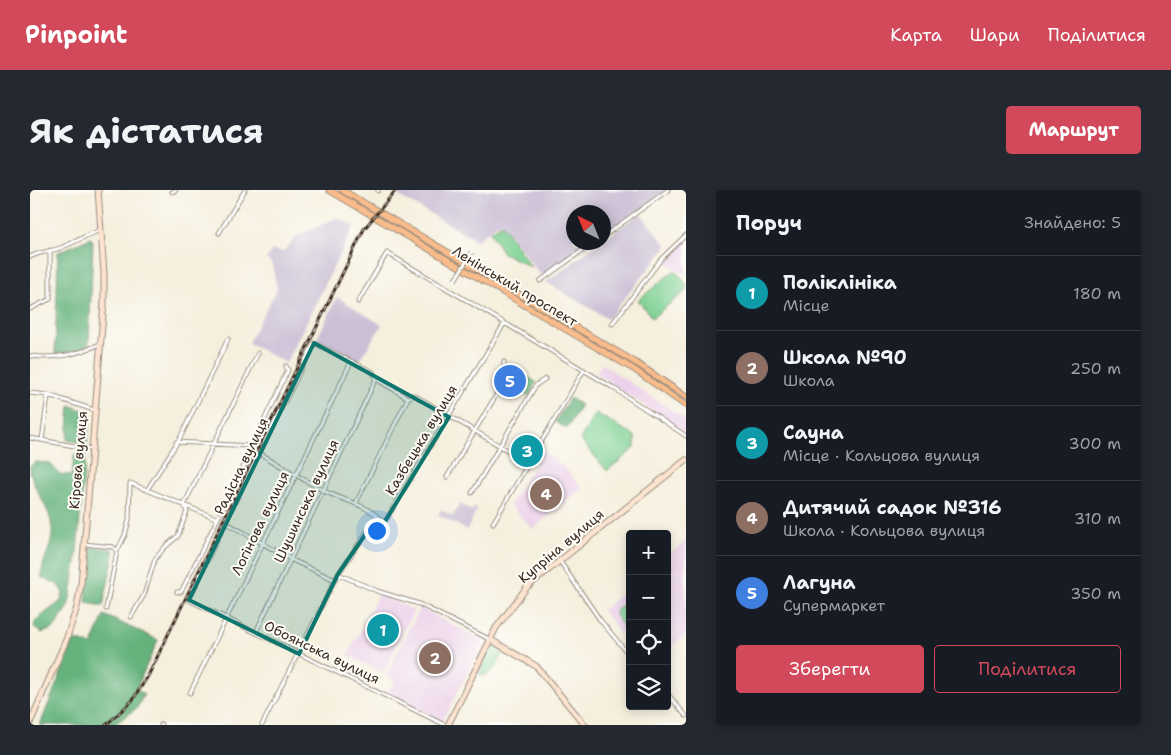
<!DOCTYPE html>
<html lang="uk">
<meta charset="utf-8">
<style>
:root{--surface:#171b24;--page:#242831;--text:#f1f3f6;--muted:#9ea1a6;--line:#363941;--accent:#d1495b}
body{margin:0;font-family:"Shantell Sans",sans-serif;background:var(--page);color:var(--text)}
.controls{position:absolute;right:15px;bottom:15px;display:grid;overflow:hidden;border-radius:5px;box-shadow:0 2px 12px #0003}
.controls button{width:45px;height:45px;display:grid;place-items:center;padding:0;border:0;border-bottom:1px solid var(--line);background:var(--surface);color:var(--text);font:25px sans-serif}
.compass{position:absolute;left:536px;top:15px;width:45px;height:45px;border-radius:50%;background:var(--surface);box-shadow:0 2px 12px #0003;rotate:317deg}
.you{position:absolute;left:346px;top:340px;width:18px;height:18px;margin:-12px;border:4px solid #fff;border-radius:50%;background:#1a73e8;box-shadow:0 0 0 8px #1a73e833}
.badge{display:grid;place-items:center;width:32px;height:32px;border-radius:50%;background:var(--accent);color:#fff;font-size:16px;font-weight:700}
.pin{position:absolute;translate:-50% -50%;border:2px solid #fff;box-shadow:0 1px 5px #0006}
.list{margin:0;padding:0;list-style:none}
h2{display:flex;justify-content:space-between;align-items:center;height:65px;margin:0;padding:0 20px;font-size:21px}
h2 small{font-size:16px;font-weight:400;color:var(--muted)}
.list li{display:grid;grid-template-columns:32px 1fr auto;gap:15px;align-items:center;box-sizing:border-box;height:75px;padding:0 20px;border-top:1px solid var(--line)}
.list b{display:block;font-size:19px;white-space:nowrap}
.list p{margin:0;font-size:16px;white-space:nowrap;color:var(--muted)}
.list em{font-size:16px;font-style:normal;color:var(--muted)}
.actions{display:flex;gap:10px;padding:15px 20px}
.actions a{flex:1;padding:11px 0;border:1px solid var(--accent);border-radius:5px;text-align:center;font-size:18px;color:var(--accent)}
.actions .main{background:var(--accent);color:#fff}
.icon{flex:none;width:28px;height:28px;fill:none;stroke:currentColor;stroke-width:2;stroke-linecap:round;stroke-linejoin:round}
.map{position:relative;flex:none;width:656px;height:535px;overflow:hidden;border-radius:5px}
header{display:flex;align-items:center;gap:30px;box-sizing:border-box;height:70px;padding:0 25px;background:var(--accent);color:#fff}
header strong{font-size:24px}
nav{display:flex;gap:28px;margin-inline-start:auto;font-size:18px}
.intro{display:flex;align-items:center;justify-content:space-between;box-sizing:border-box;height:120px;padding:0 30px}
h1{margin:0;font-size:35px}
.button{padding:12px 22px;border-radius:5px;background:var(--accent);color:#fff;font-size:18px;font-weight:700}
main{display:flex;gap:30px;padding:0 30px}
aside{flex:1;background:var(--surface);border-radius:5px;box-shadow:0 2px 12px #0003}
.map>svg:first-child{display:block}
.built{fill:#ecd1ea}
.industrial{fill:#cbbfd5}
.green{fill:#7cd093;stroke:#5c7d58}
.forest{fill:#65b27d;stroke:#506e4e}
.lines{fill:none;stroke-linecap:round;stroke-linejoin:round}
.street-casing{stroke:#988c7e;stroke-width:5}
.secondary-casing{stroke:#988c7e;stroke-width:7}
.primary-casing{stroke:#988c7e;stroke-width:7}
.street{stroke:#fff;stroke-width:3}
.secondary{stroke:#fde4d1;stroke-width:5}
.primary{stroke:#fabc8b;stroke-width:5}
.rail-casing{stroke:#3b2a1e;stroke-width:3}
.rail{stroke:#fdfcf7;stroke-width:1;stroke-dasharray:4;stroke-linecap:butt}
.street-bridge-casing{stroke:#988c7e;stroke-width:5;stroke-linecap:butt}
.street-bridge{stroke:#fff;stroke-width:3}
.marked{fill:#0f766e;fill-opacity:0.2;stroke:#0f766e;stroke-width:4;stroke-linejoin:round}
.labels{text-anchor:middle;dominant-baseline:central;stroke-width:4;stroke-linejoin:round;paint-order:stroke}
.street-label{font-size:14px;fill:#3b2a1e;stroke:#fdfcf7}
</style>
<header>
<strong>Pinpoint</strong>
<nav><a>Карта</a><a>Шари</a><a>Поділитися</a></nav>
</header>
<div class="intro"><h1>Як дістатися</h1><a class="button">Маршрут</a></div>
<main>
<div class="map">
<svg width="656" height="535" viewBox="0 0 656 535">
<rect width="100%" height="100%" fill="#fdfcf7"/>
<filter id="ink" filterUnits="userSpaceOnUse"><feTurbulence type="fractalNoise" baseFrequency=".02" numOctaves="2"/><feDisplacementMap in="SourceGraphic" scale="10" xChannelSelector="R" yChannelSelector="G"/><feConvolveMatrix kernelMatrix="1 2 1 2 8 2 1 2 1" color-interpolation-filters="sRGB"/></filter>
<filter id="wash" filterUnits="userSpaceOnUse"><feTurbulence type="fractalNoise" baseFrequency=".0096" numOctaves="4" result="noise"/><feDisplacementMap in="SourceGraphic" scale="20" xChannelSelector="R" yChannelSelector="G"/><feGaussianBlur stdDeviation="1.12" result="paint"/><feColorMatrix in="noise" values="0 0 0 0 0 0 0 0 0 0 0 0 0 0 0 0 0 1.4 0 .05"/><feComposite in="paint" operator="in"/></filter>
<g filter="url(#wash)">
<rect width="100%" height="100%" fill="#f5efdd"/>
<!-- built -->
<path class="built" d="M656,48V85L636,72L638,65Z
M572,174L656,230V244L566,183Z
M513,261L534,277L552,298L503,339L480,315Z
M656,351V445L637,460V366Z
M600,397V455L572,420Z
M349,403L384,420L353,483L318,465Z
M390,418L454,451L412,532L357,504L365,490L356,485Z"/>
<!-- industrial -->
<path class="industrial" d="M369,0H637L574,45V22H544V52L562,53L511,86L471,32L447,50L369,6Z
M610,23L637,56L578,129L516,92L570,53L574,52V50Z
M307,28L324,36L256,173L218,153L247,99L242,74L236,69L242,60L253,62L268,45Z
M307,107L352,135L328,173L286,151Z
M430,314L442,321L444,317L447,319L437,340L408,325L411,320L423,326Z"/>
<!-- green -->
<path class="green" d="M472,34L501,77L473,63L460,42Z
M645,80L656,94V101L622,128L608,110Z
M490,183L506,192L499,206L482,197Z
M566,223L605,246V258L577,281L550,249Z
M592,415L600,417V445L585,425L586,420Z
M468,456L473,460L467,476L457,485H450L449,482L459,460Z"/>
<!-- forest -->
<path class="forest" d="M61,48L63,52L59,154L49,160L25,164L28,62Z
M540,208L551,215L537,239L525,232Z
M40,215L60,223L57,254L37,250Z
M51,261H56L46,373L41,405L37,420L23,439L12,443L4,437L5,431L31,411L33,403L27,394L12,388C10,370 24,357 22,338C20,314 0,299 0,276L5,272L20,273L29,284L42,285L44,265H50Z
M59,357L83,359L84,365L73,416L56,413Z
M74,425L128,450L106,499L114,504L107,518L84,535H10L44,450L62,455Z"/>
</g>
<g filter="url(#ink)">
<g class="lines">
<!-- street casing -->
<g class="street-casing">
<path id="street" d="M348,1V0
M142,2L146,0
M189,43L215,0
M574,46L638,0
M0,67C11,61 20,62 30,58C44,53 56,45 71,40
M510,91L564,52
M328,112L357,63L582,197L656,246
M0,119L20,109V60
M582,134L631,69L656,45
M0,166C26,169 46,165 70,154
M0,203L18,205L64,220
M0,248L61,259
M12,250L18,205
M146,252L221,256
M231,264C251,276 271,288 292,300C313,311 339,314 354,333
M417,287L474,192V172
M117,300L150,248L198,149
M442,303L506,195L515,189
M326,313L378,208
M195,332L262,370L305,390
M463,333L554,180
M54,354L83,357L87,361
M529,370L570,430L600,466
M308,384L347,401L389,414L461,450
M147,402H151L219,266L221,258L258,180L256,176
M76,419L87,361L95,345L99,330L100,293L188,329
M101,427L114,405L125,369L135,357L148,346L157,321L154,315L228,163
M226,442L346,189
M160,503L321,172
M637,503L656,526
M131,535V534
M232,535L308,384L337,342L354,333L474,134
M415,535L159,410L195,332L284,153L343,182L346,189L378,208L384,205L499,273"/>
</g>
<!-- secondary casing -->
<g class="secondary-casing">
<path id="secondary" d="M461,450L506,476L555,535
M0,533L36,450L47,417L51,394L74,112V83L68,0
M418,535L466,438L497,397L656,270"/>
</g>
<!-- primary casing -->
<g class="primary-casing">
<path id="primary" d="M299,0L605,180L656,216
M312,0L608,174L656,207"/>
</g>
<!-- street -->
<use href="#street" class="street"/>
<!-- secondary -->
<use href="#secondary" class="secondary"/>
<!-- primary -->
<use href="#primary" class="primary"/>
<!-- rail casing -->
<g class="rail-casing">
<path id="rail" d="M76,535L102,511L118,486L334,39L366,0"/>
</g>
<!-- rail -->
<use href="#rail" class="rail"/>
<!-- street-bridge casing -->
<g class="street-bridge-casing">
<path id="street-bridge" d="M425,90L442,62"/>
</g>
<!-- street-bridge -->
<use href="#street-bridge" class="street-bridge"/>
</g>
</g>
<!-- marked area -->
<path class="marked" d="M284,153L419,227L354,333L337,342L308,384L269,464L159,410Z"/>
<g class="labels">
<!-- street labels -->
<g class="street-label">
<text transform="translate(485 96) rotate(31)">Ленінський проспект</text>
<text transform="translate(391 250) rotate(-59)">Казбецька вулиця</text>
<text transform="translate(48 270) rotate(-85)">Кірова вулиця</text>
<text transform="translate(211 276) rotate(-64)">Радісна вулиця</text>
<text transform="translate(276 311) rotate(-65)">Шушинська вулиця</text>
<text transform="translate(230 333) rotate(-64)">Логінова вулиця</text>
<text transform="translate(531 356) rotate(-40)">Купріна вулиця</text>
<text transform="translate(292 462) rotate(26)">Обоянська вулиця</text>
</g>
</g>
</svg>
<div class="controls">
<button>+</button>
<button>−</button>
<button><svg class="icon" aria-label="locate" viewBox="0 0 24 24"><circle cx="12" cy="12" r="6"/><path d="M12 2v4M12 18v4M2 12h4M18 12h4"/></svg></button>
<button><svg class="icon" aria-label="layers" viewBox="0 0 24 24"><path d="M12 4l9 5-9 5-9-5zM3 14l9 5 9-5"/></svg></button>
</div>
<svg class="compass" viewBox="-18 -18 36 36"><path d="M0-13l5 13h-10z" fill="#e53935"/><path d="M0 13l5-13h-10z" fill="#9ea1a6"/></svg>
<div class="you"></div>
<div class="pin badge" style="left:353px;top:440px;background:#0f9aa8">1</div>
<div class="pin badge" style="left:405px;top:468px;background:#8d6e63">2</div>
<div class="pin badge" style="left:497px;top:261px;background:#0f9aa8">3</div>
<div class="pin badge" style="left:516px;top:304px;background:#8d6e63">4</div>
<div class="pin badge" style="left:480px;top:191px;background:#3f7fe0">5</div>
</div>
<aside>
<h2>Поруч<small>Знайдено: 5</small></h2>
<ul class="list">
<li><span class="badge" style="background:#0f9aa8">1</span><div><b>Поліклініка</b><p>Місце</p></div><em>180 m</em></li>
<li><span class="badge" style="background:#8d6e63">2</span><div><b>Школа №90</b><p>Школа</p></div><em>250 m</em></li>
<li><span class="badge" style="background:#0f9aa8">3</span><div><b>Сауна</b><p>Місце · Кольцова вулиця</p></div><em>300 m</em></li>
<li><span class="badge" style="background:#8d6e63">4</span><div><b>Дитячий садок №316</b><p>Школа · Кольцова вулиця</p></div><em>310 m</em></li>
<li><span class="badge" style="background:#3f7fe0">5</span><div><b>Лагуна</b><p>Супермаркет</p></div><em>350 m</em></li>
</ul>
<div class="actions"><a class="main">Зберегти</a><a>Поділитися</a></div>
</aside>
</main>
